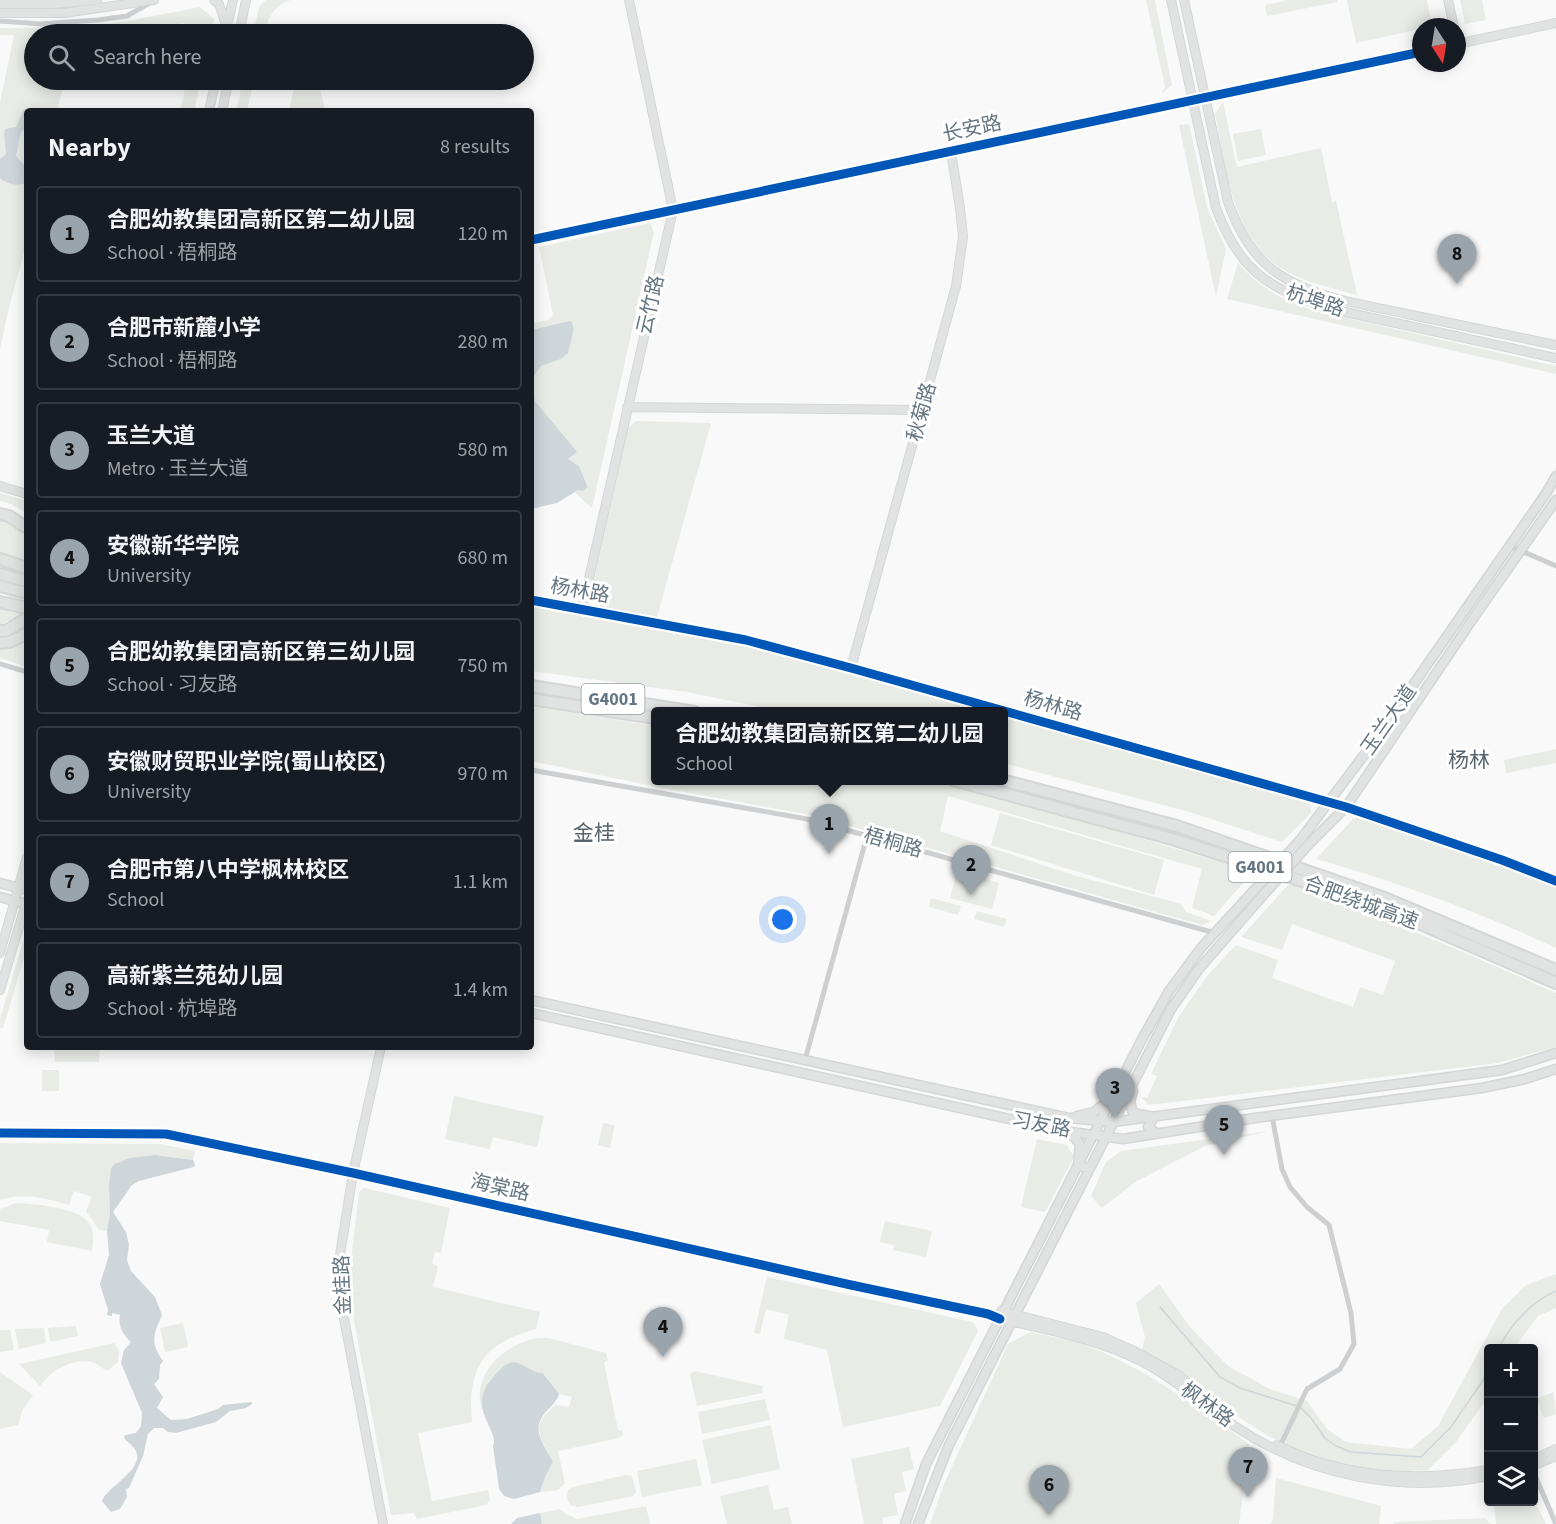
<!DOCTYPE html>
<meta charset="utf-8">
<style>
:root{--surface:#171b24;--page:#20242c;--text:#f1f3f6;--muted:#9ea1a6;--line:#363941;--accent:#99a4ac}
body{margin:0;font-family:"Source Sans 3","Noto Sans SC",sans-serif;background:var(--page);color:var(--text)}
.controls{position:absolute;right:18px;bottom:18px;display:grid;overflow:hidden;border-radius:6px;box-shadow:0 3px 15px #0003}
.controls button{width:54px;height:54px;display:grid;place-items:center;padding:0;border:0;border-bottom:2px solid var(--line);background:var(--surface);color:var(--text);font:30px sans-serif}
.compass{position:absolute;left:1412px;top:18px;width:54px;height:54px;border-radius:50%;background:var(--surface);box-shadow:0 3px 15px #0003;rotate:168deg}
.you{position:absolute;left:783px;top:920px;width:21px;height:21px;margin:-15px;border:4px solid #fff;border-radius:50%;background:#1a73e8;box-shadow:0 0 0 9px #1a73e833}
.badge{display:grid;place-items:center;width:39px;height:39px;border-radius:50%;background:var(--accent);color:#111;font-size:20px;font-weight:700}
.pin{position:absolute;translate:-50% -50px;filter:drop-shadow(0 2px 3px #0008)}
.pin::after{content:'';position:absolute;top:32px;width:21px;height:18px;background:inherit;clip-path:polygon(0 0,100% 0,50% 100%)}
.popup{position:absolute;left:651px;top:707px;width:357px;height:78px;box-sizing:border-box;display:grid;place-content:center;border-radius:6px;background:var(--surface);filter:drop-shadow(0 2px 4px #0005);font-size:20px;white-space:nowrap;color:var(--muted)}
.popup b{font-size:22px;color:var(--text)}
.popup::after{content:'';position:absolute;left:50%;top:100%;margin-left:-12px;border:12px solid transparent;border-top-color:var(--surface)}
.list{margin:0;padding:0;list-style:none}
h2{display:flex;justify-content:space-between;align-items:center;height:78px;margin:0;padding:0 24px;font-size:26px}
h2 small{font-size:20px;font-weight:400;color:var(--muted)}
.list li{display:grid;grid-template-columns:39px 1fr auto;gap:18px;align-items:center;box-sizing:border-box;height:96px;margin:0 12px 12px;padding:0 12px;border:2px solid var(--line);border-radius:6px}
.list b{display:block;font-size:22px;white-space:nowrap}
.list p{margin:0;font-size:20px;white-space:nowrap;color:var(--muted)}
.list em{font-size:20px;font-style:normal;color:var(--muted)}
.icon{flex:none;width:33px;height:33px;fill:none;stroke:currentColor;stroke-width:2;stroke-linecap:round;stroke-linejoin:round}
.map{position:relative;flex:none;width:1556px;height:1524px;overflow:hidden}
.search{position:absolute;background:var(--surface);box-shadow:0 3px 15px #0003;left:24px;top:24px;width:510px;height:66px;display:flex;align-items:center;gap:15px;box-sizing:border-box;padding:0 21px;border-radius:33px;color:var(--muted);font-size:22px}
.panel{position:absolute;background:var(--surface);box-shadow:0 3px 15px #0003;left:24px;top:108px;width:510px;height:942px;border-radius:6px}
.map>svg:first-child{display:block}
.green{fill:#e8ebe6}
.water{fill:#ced6d9}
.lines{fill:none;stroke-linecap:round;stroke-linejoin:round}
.stream{stroke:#ced6d9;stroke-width:1.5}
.secondary-casing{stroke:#d5d6d7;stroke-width:10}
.primary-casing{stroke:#d5d6d7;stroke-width:11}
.highway-casing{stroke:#d5d6d6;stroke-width:14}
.street{stroke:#cecfd0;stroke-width:5}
.secondary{stroke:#e1e2e2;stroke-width:8}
.primary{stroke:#e1e2e2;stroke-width:8}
.highway{stroke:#e1e2e2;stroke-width:10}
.primary-bridge-casing{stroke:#d5d6d7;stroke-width:11;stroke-linecap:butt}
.primary-bridge{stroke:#e1e2e2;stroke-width:8}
.cycleway-casing{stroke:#fff;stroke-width:13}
.cycleway{stroke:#0057b8;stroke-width:9}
.labels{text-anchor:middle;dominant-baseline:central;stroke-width:6;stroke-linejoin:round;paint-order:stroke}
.shield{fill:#fff;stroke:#939fa8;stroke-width:1.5}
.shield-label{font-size:18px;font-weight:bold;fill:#657683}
.street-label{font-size:20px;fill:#657683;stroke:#fff}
.neighbourhood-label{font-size:21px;fill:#57646e;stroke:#fff}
</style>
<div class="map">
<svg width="1556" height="1524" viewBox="0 0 1556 1524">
<rect width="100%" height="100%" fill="#f9f9f9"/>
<!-- green -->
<path class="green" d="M266,0H291C275,3 267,20 264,34H253L259,7Z
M1146,0H1155L1172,85L1161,94L1165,87Z
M1283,0H1337V2L1267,16L1265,5L1285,1Z
M1347,0H1427L1431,21L1428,27H1421V29L1356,43Z
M1460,0H1482L1486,20L1465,24Z
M200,7L214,19L211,34H197L184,23L125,34H34V80H65L57,111H27V241L9,308L0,349V103L14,35H0V28L76,27L128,21Z
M187,80H201L194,111H180Z
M243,80H254L247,111H236Z
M296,80H318L325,111H289Z
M1223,102L1237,167L1321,148L1332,202L1336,201L1357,295C1335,289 1312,284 1291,274C1232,244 1227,172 1215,114Z
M1189,124L1207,207L1226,249L1216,297L1179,125Z
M1261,129L1266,155L1238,161L1233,134Z
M650,223L654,232L592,508L575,493L578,490L588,488V485L579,466L568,459L576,452L535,401L533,383L534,376L541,366L561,359L568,353L574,329V326L569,321L531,330V324L548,320L553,315L539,247Z
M1238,263C1261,289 1280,299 1312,310L1556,366V374L1227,299Z
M636,421L711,423L657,617L596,606L591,594L628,428Z
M0,493L27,501V513L11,504L0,501Z
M0,519L17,527L27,539V608L22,614L0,625V597L8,598L19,561L0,554Z
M531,607L747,647L987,711H780L687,692L531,671Z
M27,638V667L0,658V647Z
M531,706L655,726V780L930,781L997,795L1253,872L1214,916L1192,908L1202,869L948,796L940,831L1073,875L1181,904L1186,912L1211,921L1202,925L811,815L667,789L531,761Z
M1003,716L1310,803L1311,813L1282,842L1186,811L1003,763Z
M1556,749V763L1506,773L1504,760Z
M1000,813L1164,860L1154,895L991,845Z
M1360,816L1556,886V948C1479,912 1398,882 1316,859L1353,819Z
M957,871L999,883L992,909L950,898Z
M1288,885H1295C1383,918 1470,954 1556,993V1047L1498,1063L1149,1105L1141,1097L1147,1098L1157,1076L1151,1074L1178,1018L1191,999L1207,976L1236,945L1278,960L1272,978L1353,1007L1360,987L1383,995L1395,961L1292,924L1282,950L1241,937Z
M931,898L961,906L958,915L929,907Z
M977,911L1007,919L1004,927L974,919Z
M27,928V948L3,1028H0V1019Z
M54,1047H100L99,1062H55Z
M42,1070H59V1091H42Z
M454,1096L544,1116L537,1147L493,1137L490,1149L445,1139Z
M603,1123L615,1125L610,1148L598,1145Z
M1269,1131L1205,1146L1135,1182L1102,1208L1091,1196L1106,1162L1121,1151Z
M1037,1139L1067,1145L1074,1157L1045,1212L1021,1207Z
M0,1143L160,1144L195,1151L193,1160L155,1155L130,1158L109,1187L110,1215L107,1231L99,1230L86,1211L92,1197L74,1191L69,1205C46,1198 23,1192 0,1200Z
M364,1188L450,1208L441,1253L435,1252L432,1263L438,1266L433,1287L540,1312L536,1329C483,1343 467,1368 472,1422L418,1433L432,1501L488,1490L490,1500L486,1505L417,1519L414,1513L391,1515L352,1311L351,1260L359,1192Z
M16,1203C34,1204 78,1207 89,1223C95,1232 93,1240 92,1251L47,1242L49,1230L0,1221V1209Z
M885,1221L932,1231L926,1257L893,1250L894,1245L880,1242Z
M1556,1274V1308L1538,1316L1514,1348H1488V1397L1456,1442L1428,1470L1389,1472L1341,1464L1293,1448L1267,1435L1237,1416L1180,1373L1142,1350L1145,1337L1136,1303L1159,1284L1190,1327L1228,1366L1270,1389L1307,1401L1327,1429L1346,1442L1411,1449L1438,1426L1502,1309L1526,1285Z
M767,1277L973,1322L978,1331L940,1406L843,1427L827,1350L784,1339L789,1315L766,1309L760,1334L754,1333Z
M183,1323L188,1347L165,1352L160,1328Z
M76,1326L78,1336L50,1342L48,1328Z
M44,1328L46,1343L19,1349L15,1329Z
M0,1330H10L14,1350L0,1352Z
M1030,1332C1046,1336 1063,1338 1079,1343C1142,1365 1195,1406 1249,1444L1239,1524H930L944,1484L1008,1344Z
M536,1338H548L606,1353L608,1360L604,1362L618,1430H622L623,1435L619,1438L558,1451L565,1483L558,1490L540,1492L545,1477L553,1462C540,1435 529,1428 555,1405L569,1407L572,1397L559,1394L544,1373H538L508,1363L488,1382L482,1411C471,1373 503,1346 536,1338Z
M114,1343L119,1350L118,1362L107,1371C103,1369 99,1365 95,1363C75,1356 51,1370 40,1386L19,1364Z
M694,1371L762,1386L763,1393L697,1406L690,1375Z
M0,1372L33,1395L22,1411L18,1425L0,1429Z
M1554,1392L1556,1414L1544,1418L1536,1399Z
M765,1399L770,1420L702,1434L698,1412Z
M771,1425L780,1469L712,1484L702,1440Z
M909,1447L914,1469L902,1472L906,1491L894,1494L898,1515L882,1518L883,1524H864L851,1459Z
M696,1459L702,1485L642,1497L637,1471Z
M626,1475L632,1476L636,1492L633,1496L578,1507L570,1505L567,1498L568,1490L573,1487Z
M1276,1478L1381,1506L1379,1524H1270L1273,1519Z
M768,1485L774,1510L788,1507L792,1524H727L720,1496Z
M1534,1500L1546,1524H1496L1494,1502Z
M646,1506L650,1524H542L540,1513L560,1509L566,1514L577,1519Z
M1485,1518L1491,1524H1394L1395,1522Z"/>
<!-- water -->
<path class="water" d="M24,109H35L38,111H27V128L21,132L16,156L25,166L27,182C20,187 6,184 0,178V159L6,154L4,134L5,129L16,127Z
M569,321L572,322L574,329L568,353L561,359L541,366L534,376L533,383L535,401L577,452L568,459L579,466L588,487L583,491L578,490L557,503L531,509V330Z
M155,1155L193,1160L195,1164L194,1167L139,1181L132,1185L113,1212L126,1232L129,1245L127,1260L131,1271L155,1297L162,1315C153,1336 150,1342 163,1361L160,1365L159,1379L154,1384L163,1397L157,1408L171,1420L187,1419L218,1409L223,1405L251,1402L252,1404L246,1408L230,1411L216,1422L176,1433L168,1432L163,1428H154L148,1434L143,1456L129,1488L126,1489L127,1497L120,1509L111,1512L102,1501C107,1486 149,1468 134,1448C131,1444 127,1442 124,1438L125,1435L136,1433L141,1426L142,1413L121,1363L124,1350L131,1342C122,1334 118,1326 120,1315L112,1313V1316L107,1315L108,1310L100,1284L109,1255L107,1231L110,1215L109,1187L111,1168L115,1164L130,1158Z
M514,1362C525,1364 533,1374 543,1373L559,1394C556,1403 551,1406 545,1413C530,1431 545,1445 553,1462L545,1477L540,1492L514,1499L504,1496L499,1489L493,1446C501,1431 463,1407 495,1375C501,1369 505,1363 514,1362Z
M540,1513L542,1524H511L517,1518Z"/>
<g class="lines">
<!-- stream -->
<path class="stream" d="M1160,1307L1220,1377L1240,1388L1300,1407L1311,1418L1325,1438L1336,1446L1351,1452L1421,1457L1451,1427L1488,1373
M1499,1348C1511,1324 1531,1302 1556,1291"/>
<!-- secondary casing -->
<g class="secondary-casing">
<path id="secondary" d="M214,0L219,4L226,25
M1171,0L1216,208C1239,270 1266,287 1327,308L1556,358
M1184,0L1228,202C1239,232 1253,257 1280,275C1317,299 1366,305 1407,314C1457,324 1506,335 1556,345
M1448,0L1454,27
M0,4H52L97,0
M0,13H64L154,0
M225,34L233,0
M239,34L246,0
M1457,44L1556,23
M209,111L216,80
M222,111L229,80
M531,240L1421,52
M627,407L922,410
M0,486L27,494
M531,600L746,640L851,668L1346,807L1502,860L1556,881
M582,609L673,210L629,0
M851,668L956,286L963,237L960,208L951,152
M0,953L27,857
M0,990L27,900
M381,1047L353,1173L339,1261L343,1313L383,1524
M0,1133L166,1134L353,1173L851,1285L988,1314L1000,1319C1049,1330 1098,1339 1143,1362C1177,1380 1205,1406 1236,1427C1310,1476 1402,1494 1488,1476
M1001,1311L1103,1337L1134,1351L1178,1375L1224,1411
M1277,1445C1341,1478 1419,1482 1488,1470
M1534,1459L1556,1449
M1534,1465L1556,1456"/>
</g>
<!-- primary casing -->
<g class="primary-casing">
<path id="primary" d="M1301,839L1370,747L1547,492L1556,476
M1309,844L1346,807L1472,620L1556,500
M0,883L27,890
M0,897L27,904
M531,1000L1069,1118L1113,1122L1502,1070L1556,1053
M531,1013L1064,1131L1123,1139L1255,1118L1482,1088L1525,1079L1556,1069
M1133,1091L1130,1102L1133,1113L1154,1117L1148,1127L1156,1133
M1077,1116L1094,1112L1110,1099
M1067,1133L1074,1137L1080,1144L1078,1165L1089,1169
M905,1524L926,1464L1141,1041L1169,991L1201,948L1258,886
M918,1524L949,1445L1171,1009L1198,970L1266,892"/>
</g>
<!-- highway casing -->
<g class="highway-casing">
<path id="highway" d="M0,514L9,516L27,528
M0,559L27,568
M0,574L27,581
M0,586L27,593
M0,602L27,608
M0,631H6L27,618
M0,643L9,642L27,634
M531,686L695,712
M531,699L655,718
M953,780L1172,839L1377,905L1556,983
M1002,780L1177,826L1382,897L1556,970"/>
</g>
<!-- street -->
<path class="street" d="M0,21L41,24L98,20L127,16L153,1
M1510,546L1556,566
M0,664L27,672
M531,770L807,819L1215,933
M805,1060L867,836
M1272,1116L1282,1169L1290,1187L1307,1207L1329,1225L1351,1313L1354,1344L1340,1369L1307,1389L1279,1448
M1534,1473L1556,1524"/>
<!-- secondary -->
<use href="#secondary" class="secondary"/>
<!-- primary -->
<use href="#primary" class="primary"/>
<!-- highway -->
<use href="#highway" class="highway"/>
<!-- primary-bridge casing -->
<g class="primary-bridge-casing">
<path id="primary-bridge" d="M1258,886L1301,839
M1266,892L1309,844"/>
</g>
<!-- primary-bridge -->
<use href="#primary-bridge" class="primary-bridge"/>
<!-- cycleway casing -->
<g class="cycleway-casing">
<path id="cycleway" d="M531,240L1421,52
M531,600L746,640L851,668L1346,807L1502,860L1556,881
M0,1133L166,1134L353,1173L851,1285L988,1314L1000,1319"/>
</g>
<!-- cycleway -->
<use href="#cycleway" class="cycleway"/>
</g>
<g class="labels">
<!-- shield labels -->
<g class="shield">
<rect x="581.5" y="684" width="63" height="30" rx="4.5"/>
<rect x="1228.5" y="852" width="63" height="30" rx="4.5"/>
</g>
<g class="shield-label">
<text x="613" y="699">G4001</text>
<text x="1260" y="867">G4001</text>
</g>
<!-- street labels -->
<g class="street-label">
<text transform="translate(972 129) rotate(-12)">长安路</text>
<text transform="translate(1315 301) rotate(19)">杭埠路</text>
<text transform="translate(651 305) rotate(-77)">云竹路</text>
<text transform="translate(922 412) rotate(-75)">秋菊路</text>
<text transform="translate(580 591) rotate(10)">杨林路</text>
<text transform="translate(1053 706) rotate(16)">杨林路</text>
<text transform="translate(1389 720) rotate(-55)">玉兰大道</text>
<text transform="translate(893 843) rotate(16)">梧桐路</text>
<text transform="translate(1361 903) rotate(20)">合肥绕城高速</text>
<text transform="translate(1041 1125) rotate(11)">习友路</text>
<text transform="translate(500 1188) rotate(13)">海棠路</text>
<text transform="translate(343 1285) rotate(-92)">金桂路</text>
<text transform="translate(1207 1405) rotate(36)">枫林路</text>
</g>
<!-- neighbourhood labels -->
<g class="neighbourhood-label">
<text x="1469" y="760">杨林</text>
<text x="594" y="833">金桂</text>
</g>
</g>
</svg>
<div class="controls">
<button>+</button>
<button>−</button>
<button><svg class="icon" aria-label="layers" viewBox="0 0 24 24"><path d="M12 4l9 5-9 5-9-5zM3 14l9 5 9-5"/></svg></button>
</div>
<svg class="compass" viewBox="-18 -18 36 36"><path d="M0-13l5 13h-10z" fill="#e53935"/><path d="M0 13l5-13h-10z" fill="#9ea1a6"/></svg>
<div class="you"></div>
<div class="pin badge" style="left:829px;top:854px">1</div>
<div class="popup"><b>合肥幼教集团高新区第二幼儿园</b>School</div>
<div class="pin badge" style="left:971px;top:895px">2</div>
<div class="pin badge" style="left:1115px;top:1118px">3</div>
<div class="pin badge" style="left:663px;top:1357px">4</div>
<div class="pin badge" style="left:1224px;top:1155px">5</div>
<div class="pin badge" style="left:1049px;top:1515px">6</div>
<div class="pin badge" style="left:1248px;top:1497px">7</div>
<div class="pin badge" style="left:1457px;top:284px">8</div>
<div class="search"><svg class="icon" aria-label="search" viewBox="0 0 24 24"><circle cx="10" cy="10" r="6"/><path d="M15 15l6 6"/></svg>Search here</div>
<section class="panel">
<h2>Nearby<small>8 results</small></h2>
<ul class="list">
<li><span class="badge">1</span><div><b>合肥幼教集团高新区第二幼儿园</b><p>School · 梧桐路</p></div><em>120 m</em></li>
<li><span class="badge">2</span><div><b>合肥市新麓小学</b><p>School · 梧桐路</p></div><em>280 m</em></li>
<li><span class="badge">3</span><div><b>玉兰大道</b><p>Metro · 玉兰大道</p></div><em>580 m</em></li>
<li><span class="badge">4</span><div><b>安徽新华学院</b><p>University</p></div><em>680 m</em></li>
<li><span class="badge">5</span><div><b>合肥幼教集团高新区第三幼儿园</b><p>School · 习友路</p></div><em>750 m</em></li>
<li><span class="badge">6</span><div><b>安徽财贸职业学院(蜀山校区)</b><p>University</p></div><em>970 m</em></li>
<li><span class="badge">7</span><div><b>合肥市第八中学枫林校区</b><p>School</p></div><em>1.1 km</em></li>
<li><span class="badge">8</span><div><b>高新紫兰苑幼儿园</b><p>School · 杭埠路</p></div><em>1.4 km</em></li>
</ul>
</section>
</div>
